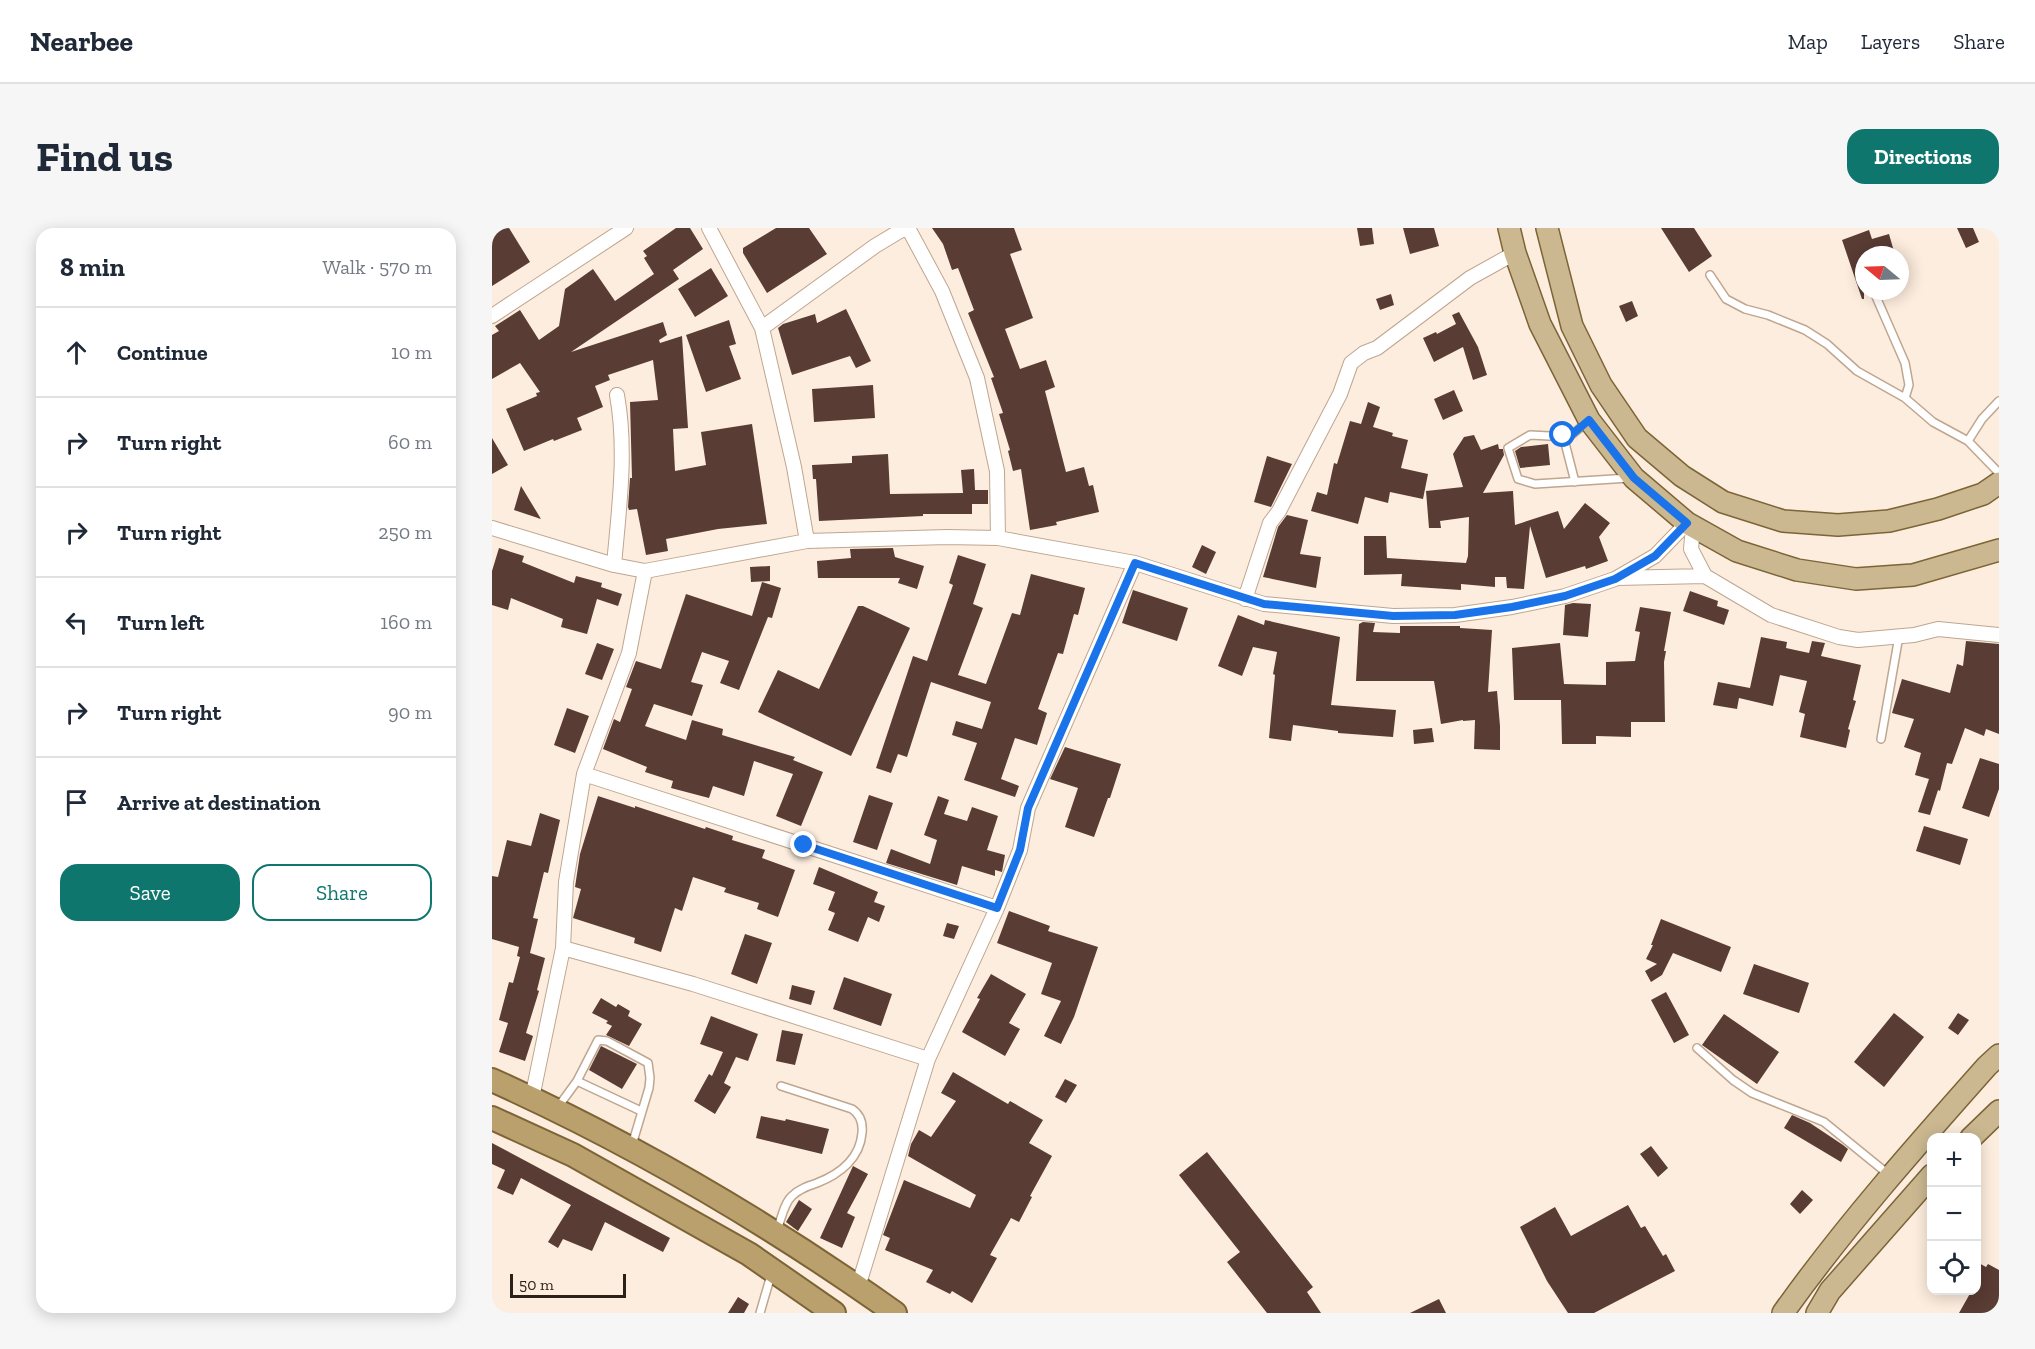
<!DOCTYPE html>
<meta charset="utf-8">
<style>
:root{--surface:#fff;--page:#f6f6f7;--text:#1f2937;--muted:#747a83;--line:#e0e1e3;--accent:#0f766e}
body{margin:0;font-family:"Zilla Slab",serif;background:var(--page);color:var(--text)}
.controls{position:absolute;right:18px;bottom:18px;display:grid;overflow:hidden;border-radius:12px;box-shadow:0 3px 15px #0003}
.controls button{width:54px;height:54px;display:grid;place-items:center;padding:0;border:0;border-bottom:2px solid var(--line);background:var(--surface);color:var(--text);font:30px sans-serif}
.compass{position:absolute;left:1363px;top:18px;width:54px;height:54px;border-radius:50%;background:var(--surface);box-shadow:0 3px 15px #0003;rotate:289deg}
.scale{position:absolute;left:18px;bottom:15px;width:116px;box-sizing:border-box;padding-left:6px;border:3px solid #2b2118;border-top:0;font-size:16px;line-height:21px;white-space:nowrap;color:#2b2118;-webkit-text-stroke:4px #fdedde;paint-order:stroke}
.stop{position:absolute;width:18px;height:18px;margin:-14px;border:4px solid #1a73e8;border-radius:50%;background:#fff}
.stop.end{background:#1a73e8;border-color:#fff;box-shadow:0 2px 6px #0008}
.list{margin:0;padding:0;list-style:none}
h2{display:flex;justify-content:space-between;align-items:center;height:78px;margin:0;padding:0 24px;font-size:26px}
h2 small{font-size:20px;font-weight:400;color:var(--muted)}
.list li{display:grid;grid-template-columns:39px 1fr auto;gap:18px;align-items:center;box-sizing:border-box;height:90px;padding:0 24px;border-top:2px solid var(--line)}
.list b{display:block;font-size:22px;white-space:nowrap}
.list em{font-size:20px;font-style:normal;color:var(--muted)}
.actions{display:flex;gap:12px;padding:18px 24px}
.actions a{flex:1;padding:14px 0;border:2px solid var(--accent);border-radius:18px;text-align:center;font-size:21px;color:var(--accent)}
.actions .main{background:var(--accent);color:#fff}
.icon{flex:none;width:33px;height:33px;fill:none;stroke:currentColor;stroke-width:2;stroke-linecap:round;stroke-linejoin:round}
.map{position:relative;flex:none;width:1507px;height:1085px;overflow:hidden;border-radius:18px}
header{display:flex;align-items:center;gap:36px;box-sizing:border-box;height:84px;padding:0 30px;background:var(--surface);border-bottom:2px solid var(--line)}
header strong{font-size:28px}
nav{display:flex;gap:33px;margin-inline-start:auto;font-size:21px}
.intro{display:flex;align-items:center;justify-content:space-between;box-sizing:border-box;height:144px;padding:0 36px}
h1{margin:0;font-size:42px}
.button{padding:15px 27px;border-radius:18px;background:var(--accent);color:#fff;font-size:21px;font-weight:700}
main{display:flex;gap:36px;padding:0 36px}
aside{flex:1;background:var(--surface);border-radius:18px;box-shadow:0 3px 15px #0003}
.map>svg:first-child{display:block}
.building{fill:#593c33}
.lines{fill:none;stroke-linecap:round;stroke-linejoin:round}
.service-casing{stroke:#bfa68f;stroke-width:10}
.minor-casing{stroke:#bfa68f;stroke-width:16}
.primary-casing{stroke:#7c6437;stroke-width:24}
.trunk-casing{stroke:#7c6437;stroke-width:26}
.service{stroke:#fff;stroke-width:7}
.minor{stroke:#fff;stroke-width:14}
.primary{stroke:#cbb891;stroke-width:21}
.trunk{stroke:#baa06c;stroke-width:22}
.route{stroke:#1a73e8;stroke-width:8}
</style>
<header>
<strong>Nearbee</strong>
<nav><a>Map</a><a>Layers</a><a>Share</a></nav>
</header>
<div class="intro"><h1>Find us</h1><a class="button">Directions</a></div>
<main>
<aside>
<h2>8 min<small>Walk · 570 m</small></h2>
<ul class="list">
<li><svg class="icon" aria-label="ahead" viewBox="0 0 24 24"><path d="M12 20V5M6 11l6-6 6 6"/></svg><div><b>Continue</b></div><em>10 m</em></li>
<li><svg class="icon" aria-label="right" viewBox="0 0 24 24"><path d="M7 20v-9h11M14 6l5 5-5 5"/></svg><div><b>Turn right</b></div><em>60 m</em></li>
<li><svg class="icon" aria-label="right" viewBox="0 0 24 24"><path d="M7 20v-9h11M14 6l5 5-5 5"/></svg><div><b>Turn right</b></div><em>250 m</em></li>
<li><svg class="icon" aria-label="left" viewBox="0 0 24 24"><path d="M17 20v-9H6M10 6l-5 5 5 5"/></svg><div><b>Turn left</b></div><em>160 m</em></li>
<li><svg class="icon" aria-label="right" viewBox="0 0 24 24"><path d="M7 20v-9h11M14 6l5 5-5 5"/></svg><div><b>Turn right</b></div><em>90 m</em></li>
<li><svg class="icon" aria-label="arrive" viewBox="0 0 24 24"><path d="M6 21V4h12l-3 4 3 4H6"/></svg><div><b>Arrive at destination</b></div></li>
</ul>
<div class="actions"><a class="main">Save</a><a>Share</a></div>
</aside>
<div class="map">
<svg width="1507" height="1085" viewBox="0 0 1507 1085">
<rect width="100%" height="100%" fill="#fdedde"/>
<!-- building -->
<path class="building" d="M0,0H17L38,34L0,58Z
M184,0H198L211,21L181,42L187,51L79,124L171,94L175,107L167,112L168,115L190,108L196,200L181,201L183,243L214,237L209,204L260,196L275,296L226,301L174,311L176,323L154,327L145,281L137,282L136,279L138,250H140L138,174L166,172L161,132L116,147L118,152L103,158L111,179L85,190L90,202L62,213L61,211L32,223L14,181L45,168L44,165L48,164L28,135L0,151V107L7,103L3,98L28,82L47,112L67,98L73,61L101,41L123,73L162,46L152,30L155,28L151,23Z
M284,0H317L335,26L275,65L251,25V20Z
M440,0H522L530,22L518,26L541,90L513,101L528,141L554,132L563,159L553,163L574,244L592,239L597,258L601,257L607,284L564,294L565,297L538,302L529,241L521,243L516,223L518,222L507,186L511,185L499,150L502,149L476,85L482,82L466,40L460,42L451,16Z
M865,0H880L882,16L868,18Z
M911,0H942L947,18L918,26Z
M1169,0H1202L1220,28L1197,44Z
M1465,0H1481L1487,14L1474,20Z
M1377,2L1380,11L1397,6L1403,27H1372V71H1370L1350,12Z
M219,40L236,68L203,89L186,61Z
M899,66L902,77L888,82L884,71Z
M1140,73L1146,88L1134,94L1127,78Z
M354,81L379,133L364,140L358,128L300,147L286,100L291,96L323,86L325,95Z
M967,84L986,119L995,147L981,152L971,119L942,134L931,110L944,104L945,106L964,96L960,87Z
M237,92L244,116L237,118L249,151L214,164L194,107Z
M381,157L383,190L322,194L320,161Z
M962,162L971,183L951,192L942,171Z
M876,174L888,179L881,199L901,205L900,208L916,212L909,240L936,246L931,271L898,264L896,275L873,269L866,296L819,283L825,264L835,267L842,235L845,236L858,193L869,196Z
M982,207L989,222L1006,216L1007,221H1011L1012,227L991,265L1021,263L1023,297L1066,283L1072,301L1093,275L1118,295L1107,309L1116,333L1094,341L1093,338L1054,350L1038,298L1032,361L1015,360L1014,349H1003V359L969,356V362L909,358L910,346L872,347V308H894L895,330L974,335L976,328L977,289L948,293L949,300H937L934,263L971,259L961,226L972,209Z
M0,210L16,237L0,246Z
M1056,216L1058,237L1028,240L1023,223L1029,219Z
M396,226L398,266L471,265L469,242L482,241L483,262H496V276H480V286H431V288L327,293L324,251H321L320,237L360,235V228Z
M775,228L800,236L779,279L762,274Z
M29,258L49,291L22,282Z
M795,287L816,292L808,326L829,329L824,360L771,349L786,299Z
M710,317L724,324L714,346L700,339Z
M7,320L32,328L30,334L82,355L84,348L110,355L109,359L130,366L126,378L105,371L95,406L69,399L71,391L19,370L16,382L0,377V343Z
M401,320L403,329L432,338L425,361L406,355L408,350H326L325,333L359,330L358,321Z
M466,327L494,336L481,376L491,380L466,447L494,456L520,385L528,387L539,346L593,360L586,387L582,386L571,426L566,425L546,481L555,485L545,517L523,510L509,551L527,558L523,569L472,552L485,515L460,507L464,493L490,501L499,474L439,454L415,529L406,526L399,545L384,540L421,428L435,433L461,357L457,355Z
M278,338V353L259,354L258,339Z
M270,354L289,360L280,390L276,389L247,462L228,455L237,433L210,424L199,454L211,457L200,488L162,476L153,498L194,512L200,492L231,501L230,507L303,529L301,532L331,544L309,598L284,588L301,546L262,533L252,568L221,558L217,570L179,560L181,553L153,544L155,539L111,521L122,491L128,494L140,461L134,459L144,433L169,441L194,366L260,388Z
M641,362L696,380L685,413L630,395Z
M1198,363L1226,373L1225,378L1237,382L1232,397L1191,383Z
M1081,375L1099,376L1096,409L1071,407L1073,377Z
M366,378H371L418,400L359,528L266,484L286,442L327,461Z
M1148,379L1179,384L1172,423H1174L1172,434L1173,494H1139V509L1104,508V516H1070L1069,472H1022L1020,420L1068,415L1072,456L1114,457V434L1143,433L1148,404L1143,403Z
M746,387L772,397L773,392L848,409L839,477L904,482L901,509L846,505V503L801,497L799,513L777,510L783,447L781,446L785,424L761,419L750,448L726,438Z
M871,394L883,395L881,404L908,405V398H968V400L1000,402L996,464L1005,463L1008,498V522L982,521L983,492L971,493V492L949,496L942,453H864L867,396Z
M1269,409L1295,414L1294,420L1317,425L1320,413L1333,415L1329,428L1369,437L1361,472L1364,473L1356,501L1358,502L1354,520L1308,509L1313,486L1307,484L1315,453L1288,447L1281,478L1247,470L1245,481L1221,477L1226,454L1258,460Z
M1474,413L1507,416V506L1494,501L1492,508L1473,500L1460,536L1455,535L1448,563L1446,562L1438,587L1426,584L1437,551L1423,547L1429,525L1412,519L1422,491L1400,485L1410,451L1458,465L1465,436L1471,438Z
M105,415L122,421L110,452L93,446Z
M75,480L97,488L83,525L62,517Z
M940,500L942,514L922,516L921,502Z
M573,519L629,536L618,570H616L602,609L573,599L586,560L558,551Z
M1488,530L1507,536V561L1497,589L1470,580Z
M377,567L401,575L385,622L361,614Z
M106,568L143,580V578L213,601L214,599L241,608L240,612L273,622L270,630L303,642L286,689L265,681L267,675L232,664L234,660L201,649L190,683L183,680L169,724L142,715L143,710L81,690L89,661L83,659L88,626Z
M446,568L457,572L452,586L475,593L480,579L506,588L495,622L513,627L510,644L503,642V648L470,638L465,657L394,635L399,621L438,636L445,612L432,607Z
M48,585L68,592L56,645L52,644L41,690L46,691L38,725L53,730L45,762L47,763L34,805L41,808L33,833L7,824L16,795L7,792L17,754L21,755L28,729L25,728L27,719L0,711V648L6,649L15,612L39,618Z
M1432,598L1476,611L1468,637L1424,623Z
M327,639L386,664L382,674L393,678L387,694L376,689L366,714L336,702L343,685L336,682L343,664L321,656Z
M517,683L558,698L556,703L606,719L582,789L569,816L552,808L569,773L549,766L560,735L505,715Z
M1169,691L1239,719L1229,744L1181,725L1170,747L1159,754L1153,743L1165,736L1154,731L1161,717H1159Z
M455,695L467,698L462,711L451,708Z
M253,706L280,715L265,756L239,746Z
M1262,736L1317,755L1307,785L1251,766Z
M499,746L534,766L517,795L528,801L513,828L470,804L488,771L485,770Z
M352,749L400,766L389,798L341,781Z
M300,757L323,763L319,777L297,771Z
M1174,764L1197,807L1182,815L1159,772Z
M109,770L124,779L126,776L138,783L136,788L150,796L137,818L114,807L120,798L114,795L116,793L100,785Z
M1402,785L1432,809L1392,859L1362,834Z
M1466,785L1477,792L1466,807L1456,800Z
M1232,786L1287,824L1265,856L1210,817Z
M219,788L266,806L256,833L244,829L232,855L239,859L223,886L202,873L217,846L220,848L231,824L208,816Z
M290,802L311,806L303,837L284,833Z
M109,818L145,836L130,861L97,842Z
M461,844L516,876L518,873L551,892L537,915L560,928L538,968L540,969L527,994L519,990L498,1027L505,1030L480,1075L460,1063L458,1066L434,1054L441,1042L393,1022L398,1010L391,1007L412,952L478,980L484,967L416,928L419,916L427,902L439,909L464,873L449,865Z
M573,851L585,857L574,875L563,869Z
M1300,887L1318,895L1351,917L1356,921L1349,934L1292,900Z
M269,888L293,893L294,891L337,901L330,926L264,910Z
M0,915L178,1010L171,1024L113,994L100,1023L71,1011L66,1020L56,1014L79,977L29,950L21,967L5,960L13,942L0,936Z
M1159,918L1176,940L1166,949L1148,926Z
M715,924L821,1059L815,1064L829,1085H775L735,1034L748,1024L687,947Z
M361,938L376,946L355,985L363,989L350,1020L328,1010Z
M1310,962L1321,972L1308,986L1298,976Z
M307,972L320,981L306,1003L294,994Z
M1136,977L1149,1000L1153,998L1171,1028L1174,1026L1183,1043L1102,1085H1076L1055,1053L1028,999L1063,979L1079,1008Z
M1485,1034L1494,1039L1496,1036L1507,1042V1085H1467L1480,1062H1485Z
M246,1069L257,1076L252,1085H236Z
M947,1071L954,1085H918Z"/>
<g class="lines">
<!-- service casing -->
<g class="service-casing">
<path id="service" d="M1507,0V3
M1218,47L1234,71L1253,81L1276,87L1313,102L1335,116L1365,143L1413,170L1441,194L1476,213L1507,245
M1382,64L1413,135L1417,157L1413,170
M1095,194L1077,209L1038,207L1016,220L1026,251L1043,256L1137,250
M1071,207L1083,254
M1476,213L1490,191L1507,173
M1389,511L1407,408
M1205,820L1241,852L1260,865L1332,894L1396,946
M85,853L149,883
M66,879L85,853L106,812L115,813L156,835L158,850L157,860L140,917
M285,1002C289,992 292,975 300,968C307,961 316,958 325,955C348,946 368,930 370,905C371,895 369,887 360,881L289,858
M268,1085L279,1047"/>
</g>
<!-- minor casing -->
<g class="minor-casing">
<path id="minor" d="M217,0L270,100L302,239L315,313
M416,0L450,63L485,150L505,243L506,310
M0,88L134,0
M270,100L383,18L413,0
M1201,299L1199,321L1213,348
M0,300L122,337L153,343L315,313L455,309L506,310L643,335L772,376L901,388L963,387L1020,379L1073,368L1123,351L1163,328L1195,295
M122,337C127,280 135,223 125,167
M153,343L137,425L92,546L505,680
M1125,350L1213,348L1279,387L1347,409L1366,412L1422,407L1446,401L1507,407
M753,371L778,295L787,283L848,166L859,135L872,125L885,120L978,50L1023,25
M71,720L201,756L436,831
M40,870L71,720L74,654L92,546
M366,1059L436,831L505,680L528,622L536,580L643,335"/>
</g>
<!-- primary casing -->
<g class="primary-casing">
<path id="primary" d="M1017,0L1023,25L1048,96L1097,192L1142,250L1195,295L1245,323L1305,342L1364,351L1421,347L1507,322
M1055,0L1080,98L1109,157L1145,210L1190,248L1231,274L1291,293L1346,297L1397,293L1446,281L1491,266L1507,255
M1479,910L1507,883
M1291,1085C1353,998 1424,918 1495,838L1507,827
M1325,1085L1338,1063L1440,947"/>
</g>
<!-- trunk casing -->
<g class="trunk-casing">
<path id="trunk" d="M0,852C142,916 276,995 403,1085
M0,890L81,927L257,1026L342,1085"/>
</g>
<!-- service -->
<use href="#service" class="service"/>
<!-- minor -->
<use href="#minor" class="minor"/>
<!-- primary -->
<use href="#primary" class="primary"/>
<!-- trunk -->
<use href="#trunk" class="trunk"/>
</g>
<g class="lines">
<!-- route -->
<path class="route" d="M312,617L505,680L528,622L536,580L643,335L772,376L901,388L963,387L1020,379L1073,368L1123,351L1163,328L1195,295L1142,250L1097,192L1077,209L1071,207"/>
</g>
</svg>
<div class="controls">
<button>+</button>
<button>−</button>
<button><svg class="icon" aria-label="locate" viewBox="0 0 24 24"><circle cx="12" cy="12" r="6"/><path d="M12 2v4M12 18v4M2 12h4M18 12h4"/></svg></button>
</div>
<svg class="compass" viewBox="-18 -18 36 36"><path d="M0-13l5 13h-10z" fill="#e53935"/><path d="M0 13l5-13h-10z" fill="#747a83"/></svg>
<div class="scale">50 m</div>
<div class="stop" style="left:1071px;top:207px"></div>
<div class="stop end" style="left:312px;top:617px"></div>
</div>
</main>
